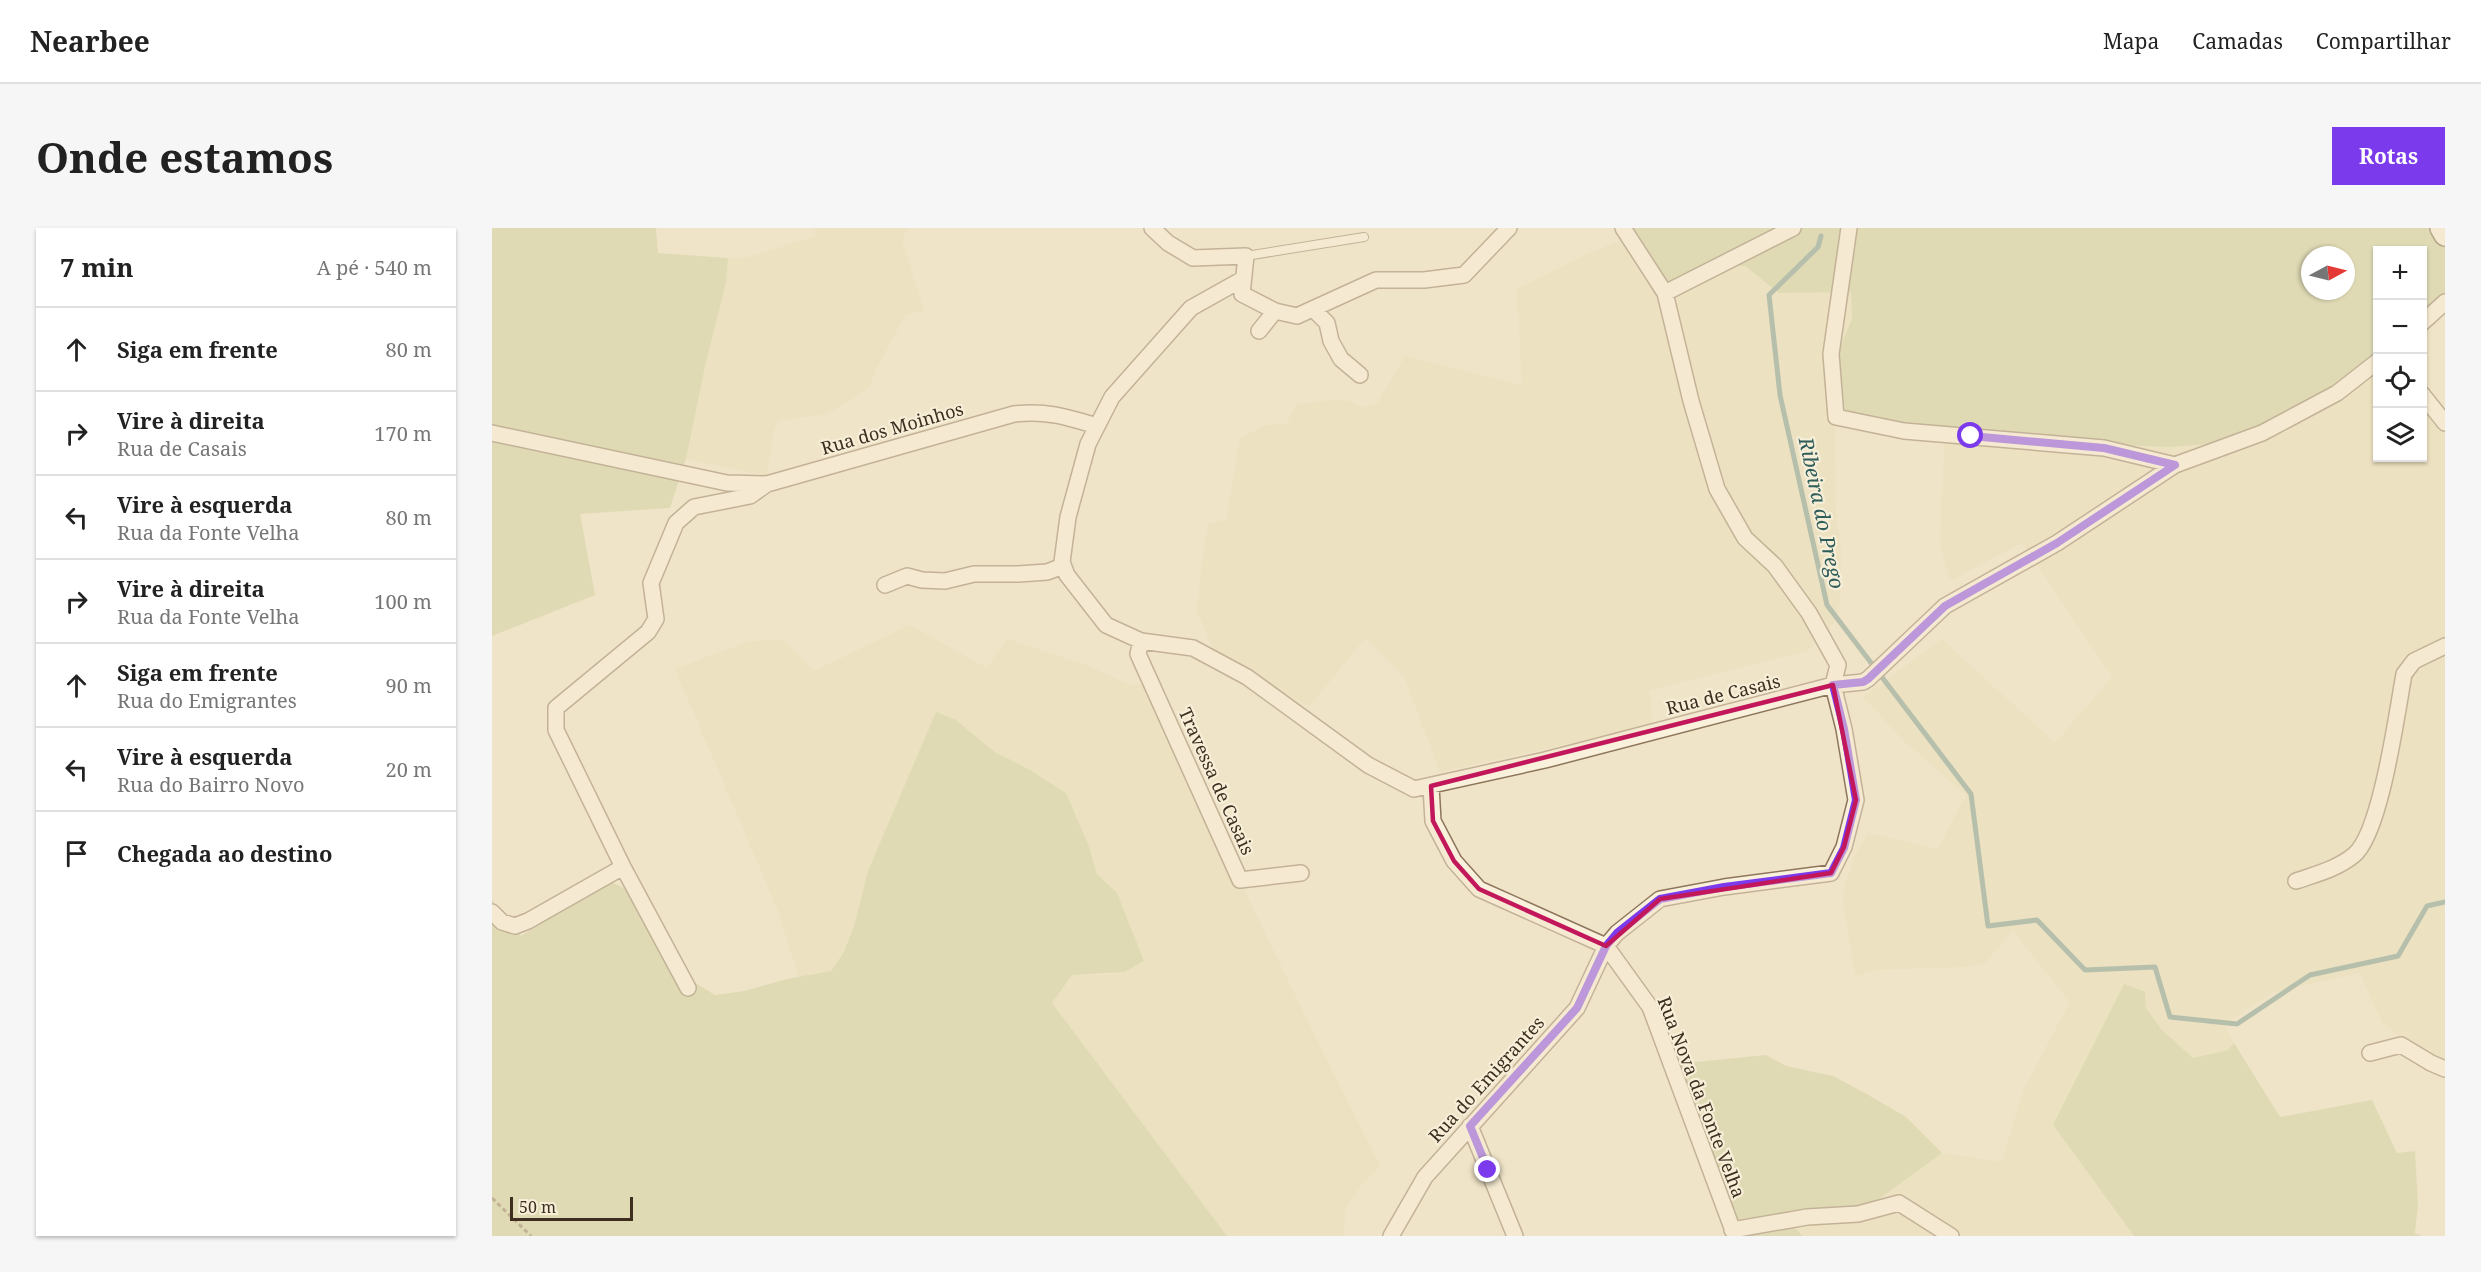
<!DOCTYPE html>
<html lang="pt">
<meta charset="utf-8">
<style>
:root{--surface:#fff;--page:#f6f6f6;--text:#222;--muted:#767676;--line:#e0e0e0;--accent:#7c3aed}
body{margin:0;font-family:"Noto Serif",serif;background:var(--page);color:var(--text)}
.controls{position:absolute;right:18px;top:18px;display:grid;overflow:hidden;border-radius:0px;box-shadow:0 2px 4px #0004}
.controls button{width:54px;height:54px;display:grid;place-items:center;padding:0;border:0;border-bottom:2px solid var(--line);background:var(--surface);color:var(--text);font:30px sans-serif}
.compass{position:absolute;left:1809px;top:18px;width:54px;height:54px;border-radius:50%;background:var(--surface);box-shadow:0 2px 4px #0004;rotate:83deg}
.scale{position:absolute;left:18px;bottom:15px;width:123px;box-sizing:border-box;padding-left:6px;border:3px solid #3d2e20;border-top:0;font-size:16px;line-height:21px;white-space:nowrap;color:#3d2e20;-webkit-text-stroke:4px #f7eed8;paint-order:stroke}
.stop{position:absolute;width:18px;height:18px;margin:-14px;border:4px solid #7c3aed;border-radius:50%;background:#fff}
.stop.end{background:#7c3aed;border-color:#fff;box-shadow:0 2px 6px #0008}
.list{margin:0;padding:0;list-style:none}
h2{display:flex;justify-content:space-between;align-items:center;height:78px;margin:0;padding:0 24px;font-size:26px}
h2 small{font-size:20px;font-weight:400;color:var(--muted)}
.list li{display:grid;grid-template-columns:39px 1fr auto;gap:18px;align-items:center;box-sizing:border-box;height:84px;padding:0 24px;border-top:2px solid var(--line)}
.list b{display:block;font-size:22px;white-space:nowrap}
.list p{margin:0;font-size:20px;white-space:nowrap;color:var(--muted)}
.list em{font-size:20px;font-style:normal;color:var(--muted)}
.icon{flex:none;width:33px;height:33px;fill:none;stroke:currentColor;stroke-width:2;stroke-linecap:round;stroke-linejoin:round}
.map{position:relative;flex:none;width:1953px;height:1008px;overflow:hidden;border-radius:0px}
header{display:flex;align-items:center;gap:36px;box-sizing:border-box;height:84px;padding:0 30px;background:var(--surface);border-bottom:2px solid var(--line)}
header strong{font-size:28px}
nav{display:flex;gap:33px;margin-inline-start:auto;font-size:21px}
.intro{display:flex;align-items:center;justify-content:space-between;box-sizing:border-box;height:144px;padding:0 36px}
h1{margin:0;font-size:42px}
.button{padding:15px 27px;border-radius:0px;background:var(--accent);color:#fff;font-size:21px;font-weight:700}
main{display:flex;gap:36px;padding:0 36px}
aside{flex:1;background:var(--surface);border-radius:0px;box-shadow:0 2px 4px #0004}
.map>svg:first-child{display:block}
.farmland{fill:#e6deb5}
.green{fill:#c9cf9b;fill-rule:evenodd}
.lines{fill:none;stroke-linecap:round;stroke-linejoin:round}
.stream{stroke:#6f938a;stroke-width:5}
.service-casing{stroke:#8d765c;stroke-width:10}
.minor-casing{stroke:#8d765c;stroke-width:18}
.secondary-casing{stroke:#6f573f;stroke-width:24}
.path{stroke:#8d765c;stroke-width:3;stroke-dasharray:4.5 3;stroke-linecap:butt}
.service{stroke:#faf1dc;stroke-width:8}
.minor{stroke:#faf1dc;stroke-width:15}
.secondary{stroke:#faf1dc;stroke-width:21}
.route{stroke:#7c3aed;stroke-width:8}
.marked{fill:none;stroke:#c2185b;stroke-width:4.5;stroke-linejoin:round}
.labels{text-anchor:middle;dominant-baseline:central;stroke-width:4.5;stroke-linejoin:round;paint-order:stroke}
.street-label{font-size:18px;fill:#3d2e20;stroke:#f7eed8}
.water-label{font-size:20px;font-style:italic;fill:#2f5d5a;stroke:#f7eed8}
</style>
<header>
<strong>Nearbee</strong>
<nav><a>Mapa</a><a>Camadas</a><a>Compartilhar</a></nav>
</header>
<div class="intro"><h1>Onde estamos</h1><a class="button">Rotas</a></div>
<main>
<aside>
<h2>7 min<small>A pé · 540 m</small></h2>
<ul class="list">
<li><svg class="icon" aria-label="ahead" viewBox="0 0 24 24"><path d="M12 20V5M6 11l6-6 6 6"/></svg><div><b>Siga em frente</b></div><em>80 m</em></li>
<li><svg class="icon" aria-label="right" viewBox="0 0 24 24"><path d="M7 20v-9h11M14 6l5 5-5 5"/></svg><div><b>Vire à direita</b><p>Rua de Casais</p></div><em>170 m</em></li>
<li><svg class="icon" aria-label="left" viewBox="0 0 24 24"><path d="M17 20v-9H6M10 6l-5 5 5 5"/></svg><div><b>Vire à esquerda</b><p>Rua da Fonte Velha</p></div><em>80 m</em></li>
<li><svg class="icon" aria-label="right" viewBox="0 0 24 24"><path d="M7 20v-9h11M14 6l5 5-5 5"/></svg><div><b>Vire à direita</b><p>Rua da Fonte Velha</p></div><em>100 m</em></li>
<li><svg class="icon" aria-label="ahead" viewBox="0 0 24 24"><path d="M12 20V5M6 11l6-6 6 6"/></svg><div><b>Siga em frente</b><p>Rua do Emigrantes</p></div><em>90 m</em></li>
<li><svg class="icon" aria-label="left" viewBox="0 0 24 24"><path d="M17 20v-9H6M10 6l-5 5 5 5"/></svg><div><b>Vire à esquerda</b><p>Rua do Bairro Novo</p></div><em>20 m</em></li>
<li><svg class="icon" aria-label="arrive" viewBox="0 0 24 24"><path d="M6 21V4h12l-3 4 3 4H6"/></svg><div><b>Chegada ao destino</b></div></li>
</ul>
</aside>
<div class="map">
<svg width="1953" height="1008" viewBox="0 0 1953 1008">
<rect width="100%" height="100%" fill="#f0e4c8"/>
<!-- farmland -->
<path class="farmland" d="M322,0H416L410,12L432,82L414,86L384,141L377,160L335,186L286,193L282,202L275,248L194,231L214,134L234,55L236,30H253L324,8Z
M1136,9L1238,38H1254L1287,65L1359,64L1360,91L1342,133L1344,286L1349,323L1348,375L1343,393L1316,423L1157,462L1161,497L948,544L912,449L873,410L817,479L722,424L705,383L710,335L716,296L734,292L748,211L771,198L795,195L804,176L850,171L872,179L885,176L913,128L1030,157L1025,61L1089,29Z
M1885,125L1886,230H1930L1931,171L1953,197V833L1922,818L1891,795L1867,745L1781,764L1731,797L1742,815L1736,822L1701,830L1670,802L1654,780L1653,765L1561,897L1642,1008H1312L1299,996L1379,977L1450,925L1510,934L1531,862L1578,774L1521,703L1492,736L1468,739L1383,742L1363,748L1350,669L1362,630L1376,605L1446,621L1474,567L1413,514L1371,469L1450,411L1563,515L1620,449L1530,315L1458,353L1448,316L1453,203L1678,219L1731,214L1818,181Z
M418,397L495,440L515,411L594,437L641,458L660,452L757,671L831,825L888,938L868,959L854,980L851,1008H735L560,775L580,747H617L652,733L625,666L605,646L596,616L574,565L538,542L503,524L464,492L444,485L352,724L339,743L307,750L286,683L183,441L255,414L290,411L322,443Z"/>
<!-- green -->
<path class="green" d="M0,0H164L166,25L236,30L234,55L214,134L194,231L178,280L88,286L103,367L0,408Z
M1132,0H1953V72L1931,89L1930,22H1886L1885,125L1818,181L1731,214L1704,217L1678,219L1625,217L1342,193V133L1360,91L1359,64L1287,65L1253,38H1238L1177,55L1160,45ZM1818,27H1854V63H1818Z
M444,484L464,492L503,524L538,542L574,565L596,616L605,646L625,665L652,733L632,744L580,747L560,775L735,1008H0V671L8,687L29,708L116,652L139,664L200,753L223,767L252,763L295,751L339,743L352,724L363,695L376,643Z
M1632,756L1653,764L1654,780L1670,802L1701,830L1736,822L1742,815L1788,889L1880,872L1905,925L1923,923L1926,976L1923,1005L1930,1008H1642L1561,897Z
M1274,827L1294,838L1341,848L1373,865L1414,889L1450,925L1379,977L1300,997L1311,1008H1237L1184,836Z"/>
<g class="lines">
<!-- stream -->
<path class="stream" d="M1329,8L1326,19L1277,67L1288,167L1335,377L1479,566L1496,698L1545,692L1593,742L1663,739L1678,789L1745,796L1818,747L1906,728L1935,678L1953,674"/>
<!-- service casing -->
<g class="service-casing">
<path id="service" d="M754,28L872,9"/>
</g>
<!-- minor casing -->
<g class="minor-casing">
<path id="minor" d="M660,0L676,15L701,30L754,28L750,66L783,83L805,88L884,52H932L972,47L1017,0
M1357,0L1339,126L1344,189L1412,203L1612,220L1683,237
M749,52L699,80L620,169L596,216L576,289L570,334L575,347L614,397L649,413L701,420L755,449L876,537L922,561L1053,532L1341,457L1371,454L1376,451L1453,378L1565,315L1683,237L1770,205L1845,165L1886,133
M1173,65L1301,0
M821,81L835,95L839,113L849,131L868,147
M1930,95L1953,74
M767,103L783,83
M1930,166L1953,195
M0,205L235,255L275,256L522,186C554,182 575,189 605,198
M393,357L415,348L430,352L453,353L482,346H526L555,344L571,338
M649,413L646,426L748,652L809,645
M939,558L941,593L962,633L987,661L1114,718L1158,779L1243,1008
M1804,653C1824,646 1845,641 1862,627C1889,605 1905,484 1912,446L1922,433L1953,418
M0,684L10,694L23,698L36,693L131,639
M196,760L131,639L64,502V480L156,404L164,391L159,355L184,295L202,279L258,268L275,256
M1878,825L1909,817L1939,835L1953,841
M978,898L1023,1008
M1240,1002L1315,989L1366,986L1407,975L1459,1008
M899,1008L933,949L1085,780L1114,718L1125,705L1168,671L1232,659L1339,645L1352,619L1364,572L1352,501L1341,457L1346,437L1317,385L1283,338L1253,310L1225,261L1199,173L1173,65L1131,0"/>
</g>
<!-- secondary casing -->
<g class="secondary-casing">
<path id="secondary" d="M1949,0L1953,7"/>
</g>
<!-- path -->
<path class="path" d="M0,970L39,1008"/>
<!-- service -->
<use href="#service" class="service"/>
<!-- minor -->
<use href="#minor" class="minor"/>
<!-- secondary -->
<use href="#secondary" class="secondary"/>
</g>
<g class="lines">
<!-- route -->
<path class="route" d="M996,942L978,898L1085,780L1114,718L1125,705L1168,671L1232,659L1339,645L1352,620L1364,572L1352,501L1341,457L1371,454L1376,451L1453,378L1565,315L1683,237L1612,220L1479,208"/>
</g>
<!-- marked area -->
<path d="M0 0H1953V1008H0ZM1341,457L1364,572L1352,619L1339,645L1168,671L1114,718L987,661L962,633L941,593L939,558Z" fill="#f0e4c8" fill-opacity=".55" fill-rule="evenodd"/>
<path class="marked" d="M1341,457L1364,572L1352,619L1339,645L1168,671L1114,718L987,661L962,633L941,593L939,558Z"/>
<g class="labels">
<!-- street labels -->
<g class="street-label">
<text transform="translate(400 200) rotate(-16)">Rua dos Moinhos</text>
<text transform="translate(1231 466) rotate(-14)">Rua de Casais</text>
<text transform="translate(725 553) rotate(66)">Travessa de Casais</text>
<text transform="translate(994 851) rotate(-48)">Rua do Emigrantes</text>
<text transform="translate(1210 869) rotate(69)">Rua Nova da Fonte Velha</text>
</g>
<!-- water labels -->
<g class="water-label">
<text transform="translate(1330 285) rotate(78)">Ribeira do Prego</text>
</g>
</g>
</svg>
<div class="controls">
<button>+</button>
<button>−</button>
<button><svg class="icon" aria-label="locate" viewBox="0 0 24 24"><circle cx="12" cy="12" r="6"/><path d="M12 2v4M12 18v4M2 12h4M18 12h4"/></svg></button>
<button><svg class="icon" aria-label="layers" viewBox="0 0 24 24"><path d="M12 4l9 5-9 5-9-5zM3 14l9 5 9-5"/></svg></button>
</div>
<svg class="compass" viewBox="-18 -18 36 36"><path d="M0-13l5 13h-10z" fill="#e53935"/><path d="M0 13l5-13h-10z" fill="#767676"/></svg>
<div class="scale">50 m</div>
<div class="stop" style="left:1479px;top:208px"></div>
<div class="stop end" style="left:996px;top:942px"></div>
</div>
</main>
